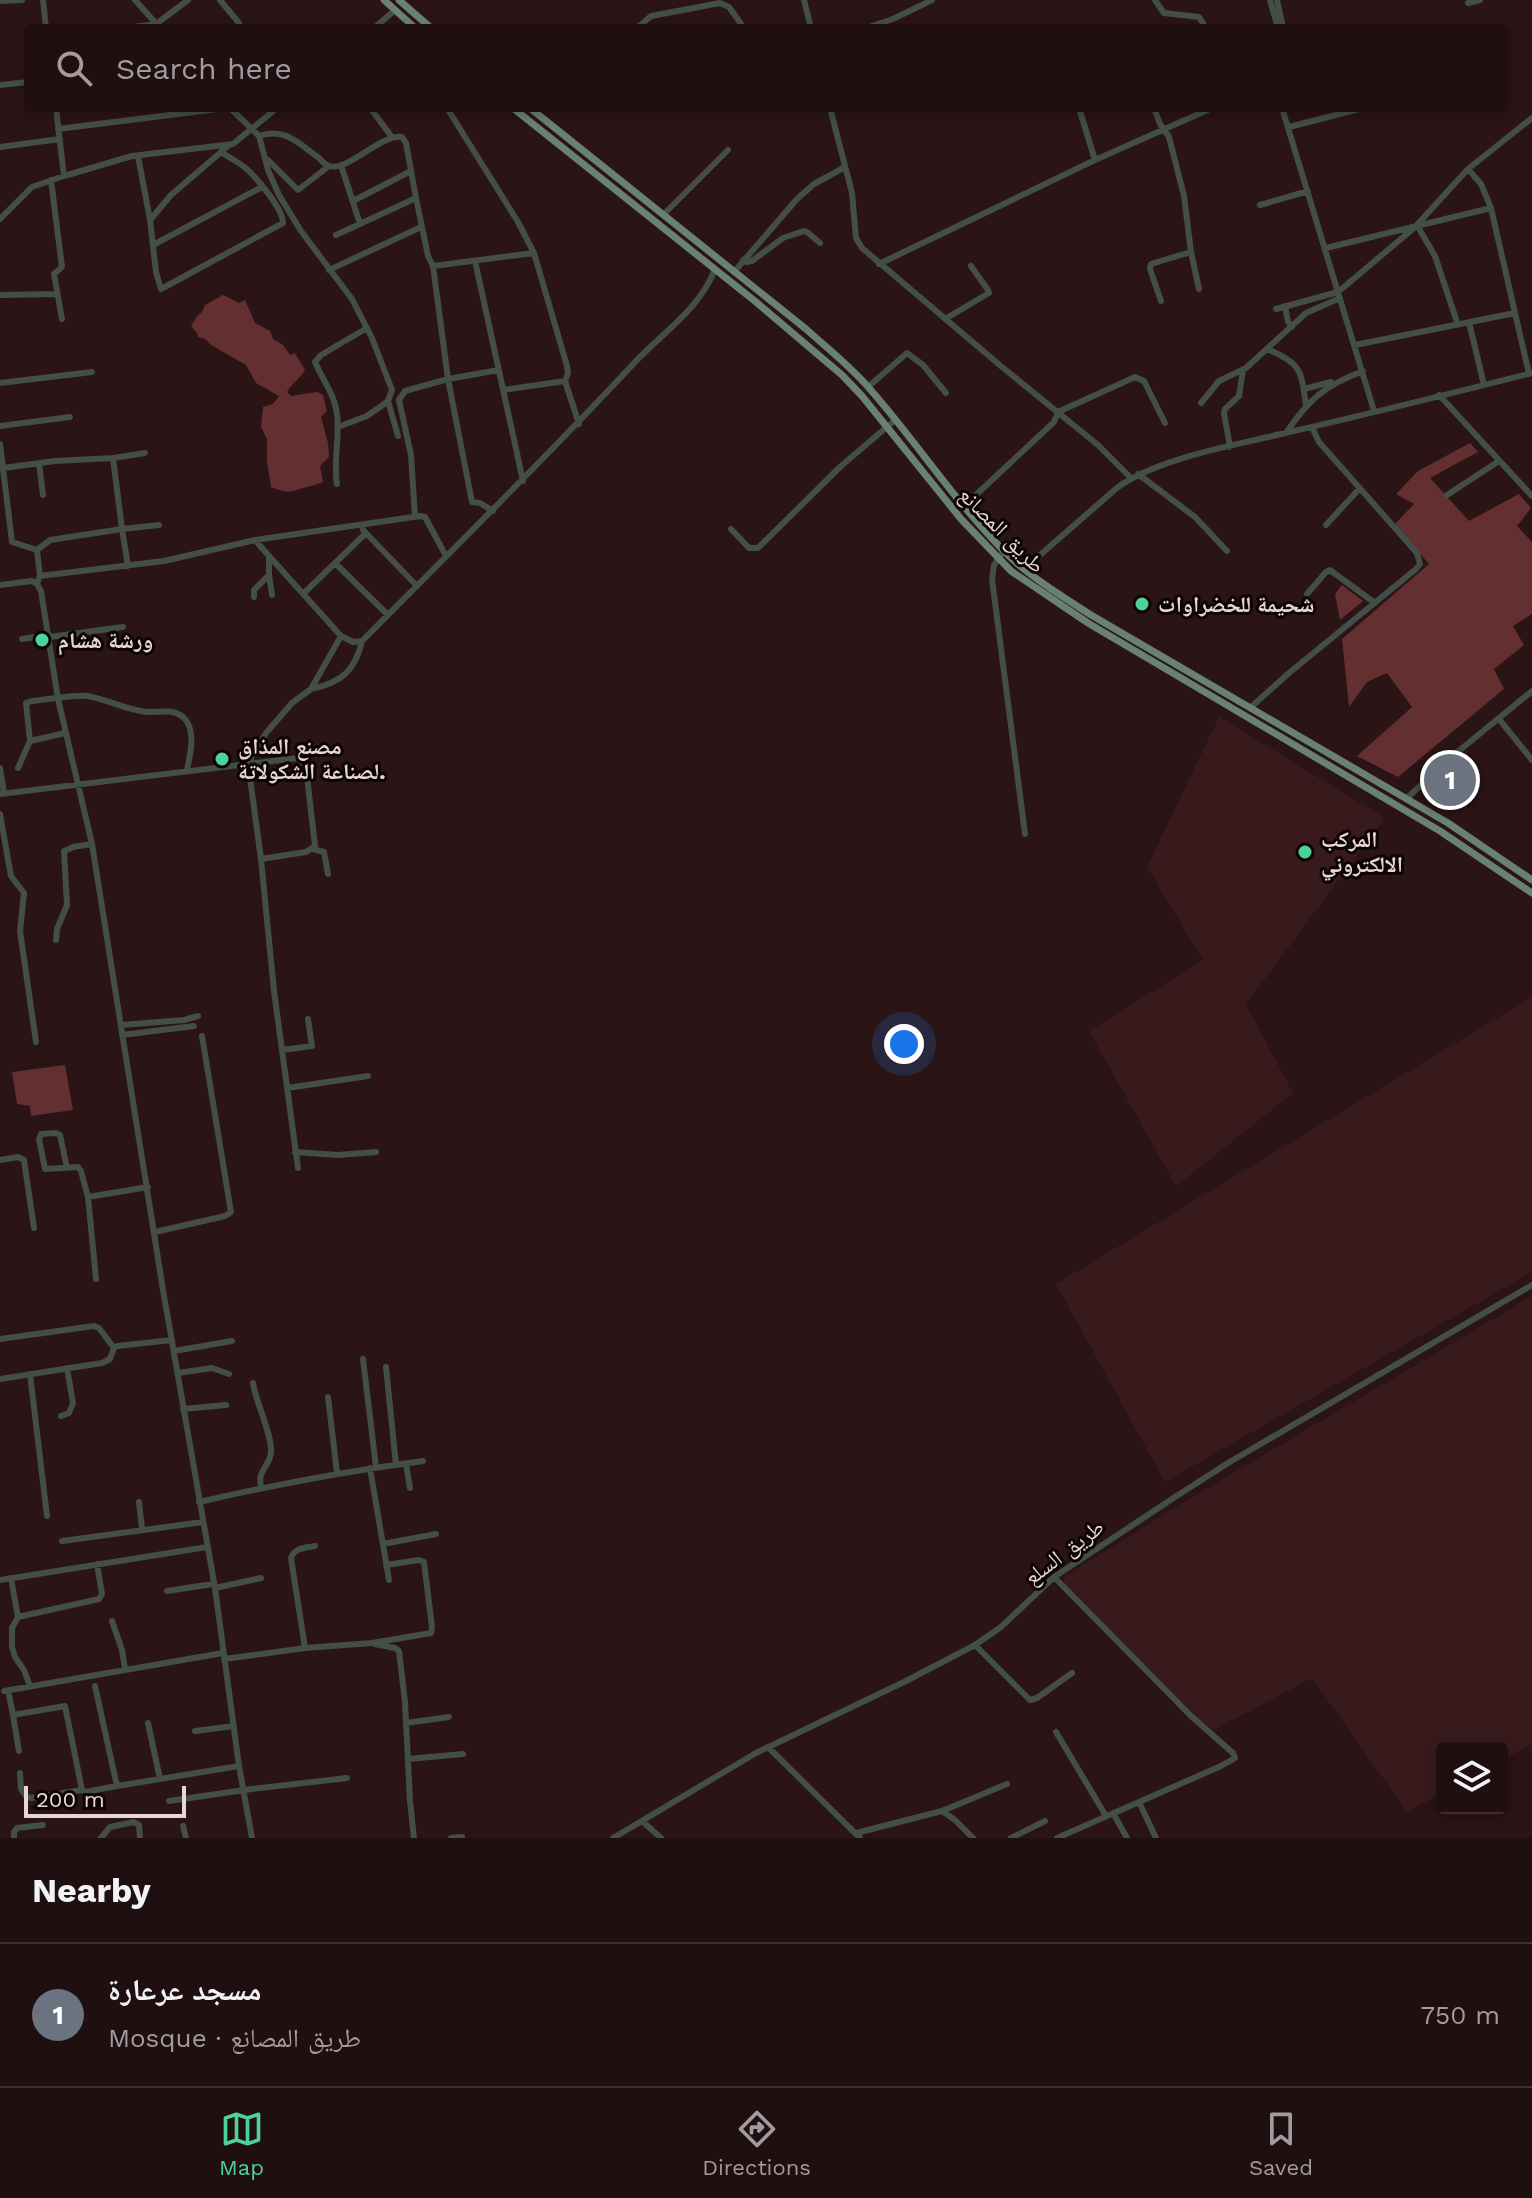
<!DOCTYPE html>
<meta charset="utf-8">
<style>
:root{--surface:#200f10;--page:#281819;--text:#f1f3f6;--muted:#a29c9f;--line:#3d2f30;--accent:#4dd39a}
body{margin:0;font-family:"Work Sans","Noto Naskh Arabic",sans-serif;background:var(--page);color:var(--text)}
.controls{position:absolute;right:24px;bottom:24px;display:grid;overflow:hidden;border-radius:8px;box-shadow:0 4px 12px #0003}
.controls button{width:72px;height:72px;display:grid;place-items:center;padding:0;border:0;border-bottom:2px solid var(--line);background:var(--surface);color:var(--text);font:40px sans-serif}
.scale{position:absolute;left:24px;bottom:20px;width:162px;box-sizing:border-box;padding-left:8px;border:4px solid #e7d6d5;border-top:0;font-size:22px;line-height:28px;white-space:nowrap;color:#e7d6d5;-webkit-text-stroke:6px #0d0404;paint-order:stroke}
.you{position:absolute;left:904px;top:1044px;width:28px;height:28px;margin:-20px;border:6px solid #fff;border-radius:50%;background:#1a73e8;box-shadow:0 0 0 12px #1a73e833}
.badge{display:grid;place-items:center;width:52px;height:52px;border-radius:50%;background:var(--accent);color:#fff;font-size:26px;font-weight:700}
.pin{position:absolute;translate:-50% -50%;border:4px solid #fff;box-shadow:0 2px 8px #0006}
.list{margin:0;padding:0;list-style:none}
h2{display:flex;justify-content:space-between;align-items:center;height:104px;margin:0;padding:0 32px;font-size:34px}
h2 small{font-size:26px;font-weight:400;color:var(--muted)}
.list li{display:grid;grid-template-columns:52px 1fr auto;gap:24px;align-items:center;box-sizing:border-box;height:144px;padding:0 32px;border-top:2px solid var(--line)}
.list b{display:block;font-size:30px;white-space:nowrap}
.list p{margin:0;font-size:26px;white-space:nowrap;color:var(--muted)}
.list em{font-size:26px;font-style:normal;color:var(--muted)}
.icon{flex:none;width:44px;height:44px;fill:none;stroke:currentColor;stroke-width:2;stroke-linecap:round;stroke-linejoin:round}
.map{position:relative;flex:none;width:1532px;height:1838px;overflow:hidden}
.search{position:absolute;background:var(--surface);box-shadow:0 4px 12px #0003;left:24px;right:24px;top:24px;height:88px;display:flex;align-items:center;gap:20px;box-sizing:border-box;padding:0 28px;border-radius:8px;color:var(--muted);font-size:30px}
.sheet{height:248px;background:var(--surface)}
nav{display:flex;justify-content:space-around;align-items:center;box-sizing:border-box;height:112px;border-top:2px solid var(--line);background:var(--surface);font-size:22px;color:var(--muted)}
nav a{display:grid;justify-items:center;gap:4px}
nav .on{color:var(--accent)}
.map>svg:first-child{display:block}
.built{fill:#391a1c}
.green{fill:#642f31}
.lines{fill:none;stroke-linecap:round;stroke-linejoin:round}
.minor{stroke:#434e48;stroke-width:6}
.major{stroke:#698074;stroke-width:7}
.poi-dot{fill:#4dd39a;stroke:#0d0404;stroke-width:3}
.labels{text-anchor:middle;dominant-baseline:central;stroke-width:6;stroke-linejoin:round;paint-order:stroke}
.street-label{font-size:22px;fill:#e7d6d5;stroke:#0d0404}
.poi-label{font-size:22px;font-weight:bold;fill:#e7d6d5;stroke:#0d0404;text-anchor:start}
</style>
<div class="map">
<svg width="1532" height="1838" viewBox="0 0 1532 1838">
<rect width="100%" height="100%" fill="#2b1415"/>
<!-- built -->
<path class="built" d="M1219,717L1385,818L1246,1004L1293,1093L1176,1186L1089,1031L1203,960L1147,867Z
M1532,997V1272L1165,1482L1056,1284Z
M1532,1296V1744L1502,1760V1748H1442V1793L1407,1812L1312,1678L1210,1732L1064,1583L1065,1576L1196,1495Z"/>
<!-- green -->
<path class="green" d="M223,295L239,303L245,300L255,323L270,331L273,339L283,345L290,355L295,353L305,370C300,379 292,383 287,392L291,396L317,392L323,395L327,411L321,417L328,443L329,457L320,466L323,482C316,485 310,486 303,488C288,493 287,493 271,487L267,461V439L261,427L263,407L273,404L279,396L256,383L246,365L211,345L205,339L198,337L197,333L191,326L197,316L202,312L205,305Z
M1470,443L1478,452L1430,478L1469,521L1519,494L1531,508L1517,526L1532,542V614L1513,626L1524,645L1494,669L1504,689L1398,777L1357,756L1412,707L1387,673L1367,682L1349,707L1342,639L1429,564L1394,525L1414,504L1396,494L1418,471Z
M1342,585L1363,601L1340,620L1335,594Z
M65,1065L73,1110L31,1116L30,1106L17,1104L12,1072Z"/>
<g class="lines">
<!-- minor -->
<path class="minor" d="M43,0L46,28
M135,0L160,28
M220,0L239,23L236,28
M804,0L811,28
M1155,0L1164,13L1199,17L1206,28
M1270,0L1278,28
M1277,0L1283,28
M0,1L22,0
M1468,3L1480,0
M126,28L156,24L188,0
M374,28L394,11
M637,28L651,16L720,3L729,7L744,28
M866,28L893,19L932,0
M0,85L28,82
M56,108L64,176
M230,108L259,136L268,170L279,195L301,231L352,299L372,338L392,390L388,401L384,404L367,416L338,427
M370,108L392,137
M447,108L518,222L534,253L567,366L568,373L565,381L579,424
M830,108L852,193L856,238L862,248L1002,367L1098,445L1131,478
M1079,108L1095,160
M1154,108L1160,124L1169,137L1184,196L1191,252L1199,289
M1282,108L1374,411
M1289,127L1363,108
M58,129L226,108
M259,136C285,127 298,143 319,158C322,161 325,165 329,166C348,172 380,134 402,137L406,143L416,198L336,235
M0,147L60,139
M221,152C230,158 240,163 248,170C259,181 283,209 283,223L161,289L156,272L150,220L171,195L228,146
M138,156L150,220
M268,160L298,190L329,166
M341,165L360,224
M1468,169L1481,184L1491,208L1529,374
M51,180L62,267L54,274L62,319
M416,198L428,256L433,266L448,379L472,502L480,503L493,511
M353,201L411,171
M1260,205L1308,191
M664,214L728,150
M0,219L32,187L64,176L132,156L233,144L277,108
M1418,227L1435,256L1458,325
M153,245L262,187
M1326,248L1491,208
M743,260L747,262L752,261L783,238L804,231L807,232L820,243
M475,261L523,481
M879,264L1095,160L1212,108
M433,266L534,253
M329,270L421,227
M734,272L797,199L814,184L845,167
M0,295L57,294
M1161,301L1150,269L1151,264L1191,252
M1285,306L1288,322L1292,327
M1276,309L1338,292L1414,228L1468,169L1532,118
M945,319L989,293L988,290L971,266
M1469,322L1484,385
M1355,345L1515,313
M1267,349C1302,364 1301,370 1306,406
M0,383L92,372
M868,387L907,353L923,365L946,393
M1304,389L1331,382
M503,390L565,381
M1439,395L1532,496
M388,401L398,436
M1201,403L1219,381L1246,368L1306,313L1340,298
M0,426L70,417
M1286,433C1309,399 1324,386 1363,371
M0,444L12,542L37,550L40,576L37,584L41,591L58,699L92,844L163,1290L215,1588L239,1766L252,1838
M1230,447L1224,413L1225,409L1239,396L1243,370
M113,458L145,453
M39,463L43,495
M3,468L55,461L113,458L122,529L50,540L37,550
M1138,474L1195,517L1227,551
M337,484C333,461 340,437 337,414C335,395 322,379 315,362L321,355L367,328
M1447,495L1499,461
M963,507L1054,422L1058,412L1135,377L1144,381L1165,423
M415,517L411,455L399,400L405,391L448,379L499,370
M1326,525L1360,488
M731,529L749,548H758L841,466L895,420
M363,530L417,586
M255,540L420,516L425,517L446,556
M1004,551L994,565L992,579L1025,834
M269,556L341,636L353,642L362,641C454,548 547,457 636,361C664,332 701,307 715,269
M335,563L388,615
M128,566L122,529L159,525
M1024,569L1118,487C1159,458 1232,446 1281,434C1365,415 1449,394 1532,373
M269,575L272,595
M40,576L164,561L255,540L269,556V575L254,590V597
M0,585L32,581L37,584
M303,594L366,533
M1307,594L1326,572L1330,570L1375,603
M50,637L123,627
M22,639L49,635
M311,689C341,683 355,671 362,641
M1251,707L1289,673L1416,569L1420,564L1417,553L1319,442L1312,427
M1499,719L1532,760
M30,741L26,703L32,701C46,700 75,694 87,696C107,699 126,710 147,712C159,713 172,708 183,717C197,729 190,755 187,770
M0,768L4,793
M18,768L30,741L65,733
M0,794L298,758L304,764L306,768L315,846L306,852L261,859
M1406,799L1455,754L1532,691
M0,814L11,876L24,893L20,931L36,1042
M313,849L324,852L328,874
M56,940L57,929L67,905L64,851L73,847L92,844
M121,1025L184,1020L198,1016
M122,1035L194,1026
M282,1050L312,1046L308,1019
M287,1088L368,1076
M295,1152L338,1155L376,1152
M0,1160L18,1157L24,1160L34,1228
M67,1168L60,1135L56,1133L41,1134L39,1139L45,1169L78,1167L81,1171L88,1197L148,1187
M298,1168L274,991L261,859L248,763L266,733L292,703L311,689L341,636
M88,1197L96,1279
M155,1232L225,1216L231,1212L202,1036
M0,1339L94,1326L99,1328L114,1348
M174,1351L232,1341
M363,1359L376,1467
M386,1367L396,1465
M178,1373L212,1368L229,1374
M30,1374L47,1516
M0,1379L102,1363L110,1359L114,1348L117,1346L172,1340
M253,1383C256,1403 272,1434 271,1452C270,1467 257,1469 261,1487
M328,1397L337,1473
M183,1409L226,1405
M61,1416L69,1413L73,1403L67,1368
M406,1464L410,1488
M370,1468L389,1580
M139,1502L142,1529
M199,1502C273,1485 348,1471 423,1461
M62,1541L203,1522
M383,1544L436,1534
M1054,1577L1191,1716L1233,1753L1235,1758L1221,1766L1057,1838
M11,1578L18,1617L12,1628V1647L15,1657L24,1670L30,1686
M0,1580L207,1547
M215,1588L261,1578
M167,1591L213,1584
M18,1617L99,1599L102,1594L97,1564
M112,1621L122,1650L125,1669
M375,1644L395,1648L399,1651L405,1702L410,1801L414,1838
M975,1645L1030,1700L1037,1698L1072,1673
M305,1648L291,1558C295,1547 306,1548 315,1546
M224,1659L305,1648L372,1643L431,1633L432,1627L424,1562L419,1560L386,1565
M95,1686L117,1786L239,1766
M4,1691L223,1653
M9,1695L13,1715
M148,1723L160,1779
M406,1723L449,1717
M195,1731L234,1726
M1056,1732L1106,1816
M768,1747L860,1838
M19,1751L13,1715L65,1706L82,1790L85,1792L117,1786
M408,1759L463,1754
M20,1773L21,1789L26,1796L31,1798L82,1790
M169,1801L244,1790L347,1778
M1139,1802L1156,1838
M942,1811L1007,1784
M1113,1813L1127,1838
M642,1821L661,1838
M183,1826L186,1838
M856,1833L942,1811L955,1820L973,1838
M14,1838V1832L17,1828L43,1825
M101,1838L110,1827L134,1822L139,1825L140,1838
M451,1838L462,1837
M613,1838L756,1753L906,1681L975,1645L1001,1627L1054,1577L1175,1497L1228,1463L1532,1285
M1011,1838L1045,1821"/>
<!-- major -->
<path class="major" d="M384,0L415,28
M399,0L431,28
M513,108L756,302L842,375L862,396L961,519L1011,571L1088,623L1440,831L1532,893
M530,108L806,329C827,348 850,366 869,388C915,440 953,499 1002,549C1028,576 1060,595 1091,615L1448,823L1532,880"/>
</g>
<!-- markers -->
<g class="poi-dot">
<circle cx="1142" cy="604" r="8"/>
<circle cx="42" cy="640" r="8"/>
<circle cx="222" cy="759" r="8"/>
<circle cx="1305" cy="852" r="8"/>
</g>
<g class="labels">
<!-- street labels -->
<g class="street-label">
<text transform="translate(1002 530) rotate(45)">طريق المصانع</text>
<text transform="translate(1064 1552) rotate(-37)">طريق السلع</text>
</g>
<!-- poi labels -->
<g class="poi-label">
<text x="1158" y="604">شحيمة للخضراوات</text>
<text x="58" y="640">ورشة هشام</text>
<text x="238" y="746">مصنع المذاق<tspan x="238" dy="25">لصناعة الشكولاتة.</tspan></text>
<text x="1321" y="839">المركب<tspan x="1321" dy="25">الالكتروني</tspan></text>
</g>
</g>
</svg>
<div class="controls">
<button><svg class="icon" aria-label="layers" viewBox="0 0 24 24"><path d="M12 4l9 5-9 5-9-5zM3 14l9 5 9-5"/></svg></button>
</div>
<div class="scale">200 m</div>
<div class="you"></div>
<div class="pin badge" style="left:1450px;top:780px;background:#6b7280">1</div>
<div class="search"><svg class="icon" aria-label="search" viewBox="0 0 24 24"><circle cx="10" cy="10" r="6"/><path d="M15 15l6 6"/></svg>Search here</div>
</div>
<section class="sheet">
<h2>Nearby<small></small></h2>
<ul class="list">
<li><span class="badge" style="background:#6b7280">1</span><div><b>مسجد عرعارة</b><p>Mosque · طريق المصانع</p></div><em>750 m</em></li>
</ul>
</section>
<nav>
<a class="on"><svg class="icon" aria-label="map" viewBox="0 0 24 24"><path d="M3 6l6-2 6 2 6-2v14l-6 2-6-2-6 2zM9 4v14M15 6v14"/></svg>Map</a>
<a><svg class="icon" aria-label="directions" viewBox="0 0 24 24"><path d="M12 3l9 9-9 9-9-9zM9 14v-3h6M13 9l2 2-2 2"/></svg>Directions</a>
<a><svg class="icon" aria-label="saved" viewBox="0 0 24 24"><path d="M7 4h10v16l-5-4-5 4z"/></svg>Saved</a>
</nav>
